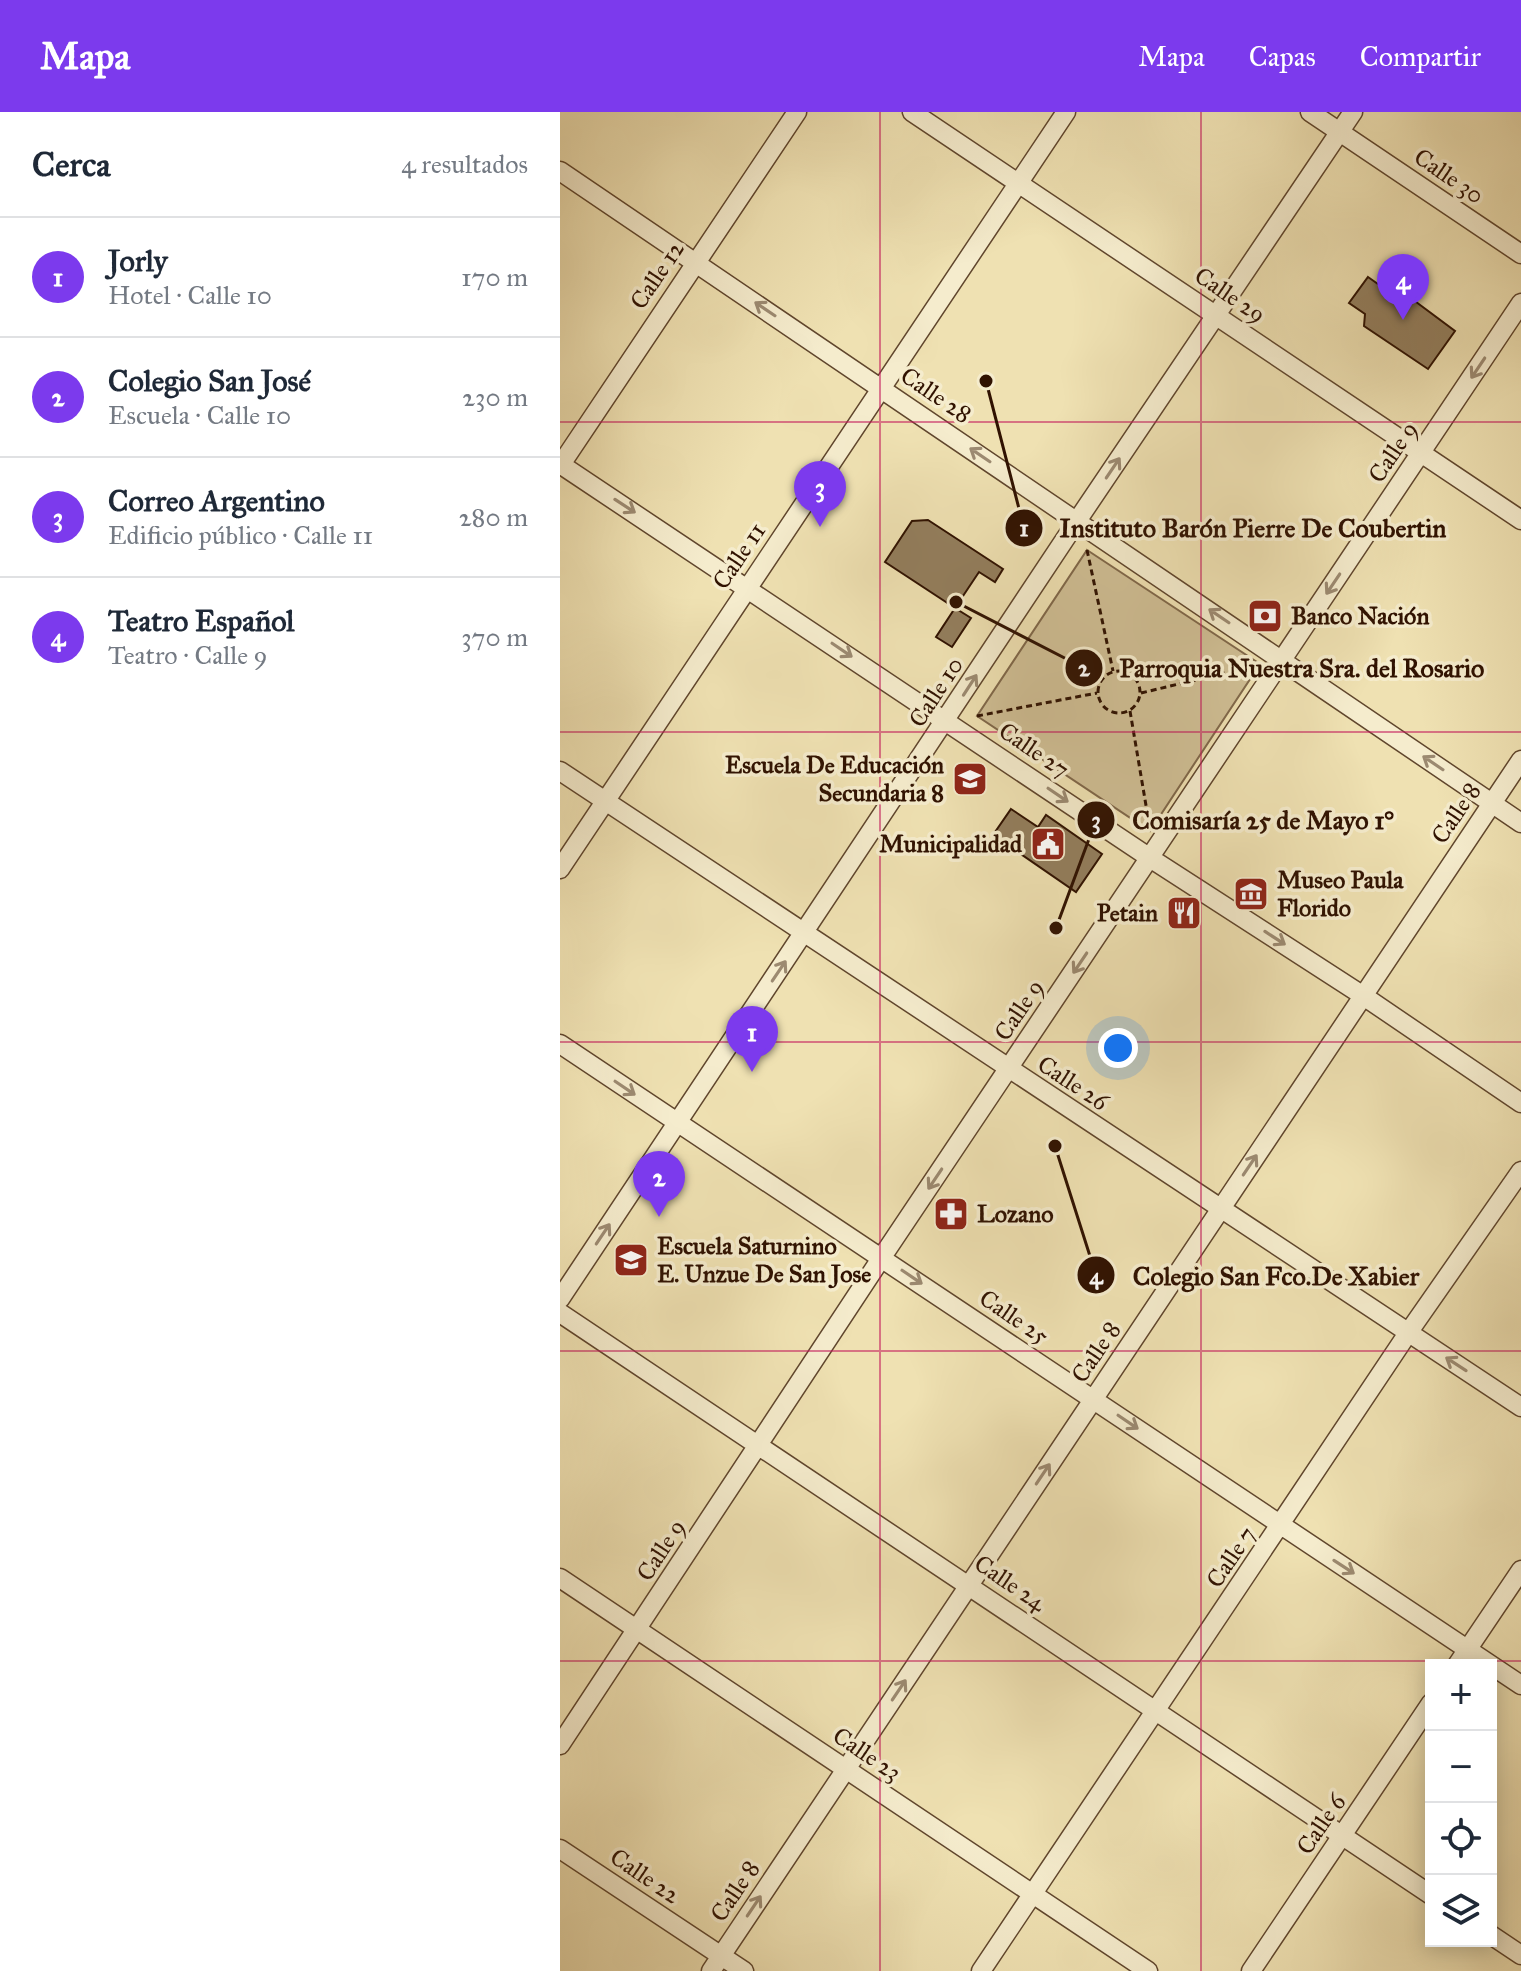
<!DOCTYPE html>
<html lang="es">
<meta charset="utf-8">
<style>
:root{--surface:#fff;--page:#f6f6f7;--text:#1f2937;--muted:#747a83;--line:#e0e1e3;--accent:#7c3aed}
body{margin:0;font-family:"IM FELL Great Primer",serif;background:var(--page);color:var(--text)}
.controls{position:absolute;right:24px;bottom:24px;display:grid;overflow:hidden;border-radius:0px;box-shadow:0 4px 20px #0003}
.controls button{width:72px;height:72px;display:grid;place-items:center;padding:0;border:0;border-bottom:2px solid var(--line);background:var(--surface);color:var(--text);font:40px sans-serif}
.you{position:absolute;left:558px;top:936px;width:28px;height:28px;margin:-20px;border:6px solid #fff;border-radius:50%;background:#1a73e8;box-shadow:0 0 0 12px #1a73e833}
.badge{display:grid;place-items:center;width:52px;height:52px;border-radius:50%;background:var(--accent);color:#fff;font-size:26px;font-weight:700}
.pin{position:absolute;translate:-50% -66px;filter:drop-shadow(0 2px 4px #0008)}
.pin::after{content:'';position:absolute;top:42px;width:28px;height:24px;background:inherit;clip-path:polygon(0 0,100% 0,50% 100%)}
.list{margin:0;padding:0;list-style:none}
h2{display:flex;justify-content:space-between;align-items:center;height:104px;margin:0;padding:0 32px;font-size:34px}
h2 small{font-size:26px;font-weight:400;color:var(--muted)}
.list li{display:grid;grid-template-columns:52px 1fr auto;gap:24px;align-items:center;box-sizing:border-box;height:120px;padding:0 32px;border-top:2px solid var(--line)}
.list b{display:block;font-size:30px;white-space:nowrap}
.list p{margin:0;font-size:26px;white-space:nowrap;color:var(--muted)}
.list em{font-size:26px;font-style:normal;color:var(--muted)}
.icon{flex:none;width:44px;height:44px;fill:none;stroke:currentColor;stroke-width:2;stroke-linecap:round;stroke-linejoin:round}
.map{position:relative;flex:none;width:961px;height:1859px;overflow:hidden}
header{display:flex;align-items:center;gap:48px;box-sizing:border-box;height:112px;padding:0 40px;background:var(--accent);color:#fff}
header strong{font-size:38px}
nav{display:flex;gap:44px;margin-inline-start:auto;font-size:28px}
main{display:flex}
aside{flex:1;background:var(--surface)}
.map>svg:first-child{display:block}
.green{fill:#cfbe94;stroke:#80684a;stroke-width:2}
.building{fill:#937e5d;stroke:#301201;stroke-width:2}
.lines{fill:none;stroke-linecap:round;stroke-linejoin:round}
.minor-casing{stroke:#60462d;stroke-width:21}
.path{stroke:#301201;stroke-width:3;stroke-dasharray:6 4;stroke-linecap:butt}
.minor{stroke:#f5eccd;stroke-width:18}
.oneway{stroke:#9c8a71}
.grid{fill:none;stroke:#c2185b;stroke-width:2;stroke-opacity:0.55}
.labels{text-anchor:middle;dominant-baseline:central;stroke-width:7;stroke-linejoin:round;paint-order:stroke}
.street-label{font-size:24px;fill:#301201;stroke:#f5eccd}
.poi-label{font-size:24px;font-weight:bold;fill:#301201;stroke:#f5eccd;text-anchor:start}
.leader{fill:none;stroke:#301201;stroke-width:3}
.callout-dot{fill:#301201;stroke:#f5eccd;stroke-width:3}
.mark-label{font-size:24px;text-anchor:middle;font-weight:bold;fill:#fff}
.callout-label{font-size:26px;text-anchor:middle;font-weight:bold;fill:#301201;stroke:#f5eccd;stroke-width:7;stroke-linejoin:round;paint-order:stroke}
</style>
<header>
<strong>Mapa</strong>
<nav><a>Mapa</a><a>Capas</a><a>Compartir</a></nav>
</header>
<main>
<aside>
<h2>Cerca<small>4 resultados</small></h2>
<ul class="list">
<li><span class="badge">1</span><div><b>Jorly</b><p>Hotel · Calle 10</p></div><em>170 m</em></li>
<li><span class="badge">2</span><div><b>Colegio San José</b><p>Escuela · Calle 10</p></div><em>230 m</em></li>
<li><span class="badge">3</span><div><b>Correo Argentino</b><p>Edificio público · Calle 11</p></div><em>280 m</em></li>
<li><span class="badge">4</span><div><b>Teatro Español</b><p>Teatro · Calle 9</p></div><em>370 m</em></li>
</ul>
</aside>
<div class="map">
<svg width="961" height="1859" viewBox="0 0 961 1859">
<rect width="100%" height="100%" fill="#efe1b2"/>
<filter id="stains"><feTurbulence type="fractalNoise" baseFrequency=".0025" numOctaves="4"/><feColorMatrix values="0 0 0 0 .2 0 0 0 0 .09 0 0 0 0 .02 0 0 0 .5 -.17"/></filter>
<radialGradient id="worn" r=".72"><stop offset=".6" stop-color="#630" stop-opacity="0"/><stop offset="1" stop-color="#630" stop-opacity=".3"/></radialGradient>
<!-- green -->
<path class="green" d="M527,438L700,552L590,719L417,604Z"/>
<!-- building -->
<path class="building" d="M808,165L825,177L836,175L895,219L868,257L804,214L805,202L789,191Z
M368,408L443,457L435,470L419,460L395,496L411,506L392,535L376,525L395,496L325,450L352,409Z
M451,697L478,715L486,703L542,742L516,780L433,723Z"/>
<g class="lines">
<!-- minor casing -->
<g class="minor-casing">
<path id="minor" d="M352,0L961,408
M750,0L961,142
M0,59L961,711
M0,352L590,746L802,883L961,991
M0,354L237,0
M0,659L961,1295
M0,757L506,0
M0,932L961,1573
M0,1187L517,409L793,0
M0,1201L871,1783
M0,1466L588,1859
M897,1553L961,1458
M0,1633L322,1145L961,191
M0,1737L184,1859
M931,1823L961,1843
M151,1859L961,648
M421,1859L848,1221L961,1059
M691,1859L871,1591"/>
</g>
<!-- path -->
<path class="path" d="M527,438L553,559
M538 580a21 21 0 1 1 42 0a21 21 0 1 1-42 0Z
M581,581L698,553
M570,599L590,717
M417,604L537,581"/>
<!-- minor -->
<use href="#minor" class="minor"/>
</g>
<!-- one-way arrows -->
<defs><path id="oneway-shaft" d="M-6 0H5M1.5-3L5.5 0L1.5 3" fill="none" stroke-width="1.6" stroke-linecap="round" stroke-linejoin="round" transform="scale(2)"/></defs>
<g class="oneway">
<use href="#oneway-shaft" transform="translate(205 197) rotate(-146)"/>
<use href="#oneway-shaft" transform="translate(918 256) rotate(124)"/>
<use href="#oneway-shaft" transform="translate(420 343) rotate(-146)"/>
<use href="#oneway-shaft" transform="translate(553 356) rotate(-56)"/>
<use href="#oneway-shaft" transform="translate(65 394) rotate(33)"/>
<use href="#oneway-shaft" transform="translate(773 472) rotate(124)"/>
<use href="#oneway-shaft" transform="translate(659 504) rotate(-146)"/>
<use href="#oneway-shaft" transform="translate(282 538) rotate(34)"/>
<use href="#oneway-shaft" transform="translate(410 573) rotate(-57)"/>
<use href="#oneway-shaft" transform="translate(873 651) rotate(-146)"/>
<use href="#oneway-shaft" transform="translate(498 683) rotate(34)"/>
<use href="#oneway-shaft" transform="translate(715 826) rotate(33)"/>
<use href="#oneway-shaft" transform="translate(520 851) rotate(124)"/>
<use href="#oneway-shaft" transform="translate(219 859) rotate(-56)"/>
<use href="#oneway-shaft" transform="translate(65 976) rotate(34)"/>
<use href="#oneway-shaft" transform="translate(690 1053) rotate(-56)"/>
<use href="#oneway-shaft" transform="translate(375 1067) rotate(124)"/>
<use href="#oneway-shaft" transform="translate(43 1122) rotate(-56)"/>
<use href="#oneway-shaft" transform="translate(352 1165) rotate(34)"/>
<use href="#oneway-shaft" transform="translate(896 1252) rotate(-147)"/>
<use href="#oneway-shaft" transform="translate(568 1310) rotate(34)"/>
<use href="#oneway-shaft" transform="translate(483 1362) rotate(-56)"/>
<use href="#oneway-shaft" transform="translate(784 1455) rotate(33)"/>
<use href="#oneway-shaft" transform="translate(339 1578) rotate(-56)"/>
<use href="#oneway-shaft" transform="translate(194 1794) rotate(-56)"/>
</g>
<!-- grid -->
<path class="grid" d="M320,0V1859M641,0V1859M0,310H961M0,620H961M0,930H961M0,1239H961M0,1549H961"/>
<!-- icons -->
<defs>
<g id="bank-square" transform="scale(1.8)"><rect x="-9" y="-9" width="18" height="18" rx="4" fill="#8f2418" stroke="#f5eccd"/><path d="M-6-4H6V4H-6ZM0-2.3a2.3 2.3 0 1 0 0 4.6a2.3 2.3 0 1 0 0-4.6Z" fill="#fff"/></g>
<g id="school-square" transform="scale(1.8)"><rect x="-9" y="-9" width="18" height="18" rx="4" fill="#8f2418" stroke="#f5eccd"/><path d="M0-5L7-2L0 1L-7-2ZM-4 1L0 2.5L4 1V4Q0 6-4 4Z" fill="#fff"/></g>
<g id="civic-square" transform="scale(1.8)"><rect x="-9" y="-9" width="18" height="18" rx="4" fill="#8f2418" stroke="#f5eccd"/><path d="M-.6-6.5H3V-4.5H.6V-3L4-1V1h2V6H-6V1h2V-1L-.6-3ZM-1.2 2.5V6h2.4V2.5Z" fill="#fff"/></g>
<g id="museum-square" transform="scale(1.8)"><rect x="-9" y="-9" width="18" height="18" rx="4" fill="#8f2418" stroke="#f5eccd"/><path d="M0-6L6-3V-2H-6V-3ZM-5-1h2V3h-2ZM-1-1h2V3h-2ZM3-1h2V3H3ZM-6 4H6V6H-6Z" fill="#fff"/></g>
<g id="restaurant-square" transform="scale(1.8)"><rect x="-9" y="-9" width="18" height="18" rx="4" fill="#8f2418" stroke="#f5eccd"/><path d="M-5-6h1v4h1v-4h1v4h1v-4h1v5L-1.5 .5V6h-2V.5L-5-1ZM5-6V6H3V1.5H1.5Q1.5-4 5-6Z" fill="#fff"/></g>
<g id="pharmacy-square" transform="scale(1.8)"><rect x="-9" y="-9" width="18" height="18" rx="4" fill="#8f2418" stroke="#f5eccd"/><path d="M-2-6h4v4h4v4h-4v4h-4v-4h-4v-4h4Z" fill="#fff"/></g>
</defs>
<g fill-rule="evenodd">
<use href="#bank-square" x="705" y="504"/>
<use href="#school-square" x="410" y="667"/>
<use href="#civic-square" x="488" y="732"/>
<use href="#museum-square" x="691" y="782"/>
<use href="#restaurant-square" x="624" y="801"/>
<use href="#pharmacy-square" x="391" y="1102"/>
<use href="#school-square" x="71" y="1148"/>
</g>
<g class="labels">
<!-- street labels -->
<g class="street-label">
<text transform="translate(889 64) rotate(34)">Calle 30</text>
<text transform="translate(97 163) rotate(-56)">Calle 12</text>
<text transform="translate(670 183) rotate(34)">Calle 29</text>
<text transform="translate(376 283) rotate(34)">Calle 28</text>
<text transform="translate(833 340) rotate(-56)">Calle 9</text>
<text transform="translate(179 444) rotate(-56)">Calle 11</text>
<text transform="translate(376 580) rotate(-57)">Calle 10</text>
<text transform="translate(474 638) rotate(34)">Calle 27</text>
<text transform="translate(896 701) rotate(-56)">Calle 8</text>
<text transform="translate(459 898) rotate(-56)">Calle 9</text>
<text transform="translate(513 971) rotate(33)">Calle 26</text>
<text transform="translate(454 1205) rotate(34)">Calle 25</text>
<text transform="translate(536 1240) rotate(-56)">Calle 8</text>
<text transform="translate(101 1438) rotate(-57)">Calle 9</text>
<text transform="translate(671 1445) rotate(-56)">Calle 7</text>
<text transform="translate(450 1471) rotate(34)">Calle 24</text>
<text transform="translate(307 1642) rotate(34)">Calle 23</text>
<text transform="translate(761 1712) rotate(-56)">Calle 6</text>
<text transform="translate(85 1764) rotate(34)">Calle 22</text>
<text transform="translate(175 1779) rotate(-56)">Calle 8</text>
</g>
<!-- poi labels -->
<g class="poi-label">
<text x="731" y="504">Banco Nación</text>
<text x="384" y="653" text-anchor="end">Escuela De Educación<tspan x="384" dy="28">Secundaria 8</tspan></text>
<text x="462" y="732" text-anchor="end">Municipalidad</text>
<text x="717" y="768">Museo Paula<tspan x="717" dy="28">Florido</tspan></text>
<text x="598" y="801" text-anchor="end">Petain</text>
<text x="417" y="1102">Lozano</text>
<text x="97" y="1134">Escuela Saturnino<tspan x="97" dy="28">E. Unzue De San Jose</tspan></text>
</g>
</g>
<!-- callouts -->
<path class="leader" d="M426 269L464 416M396 490L524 556M496 816L536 708M495 1034L536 1163"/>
<g class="callout-dot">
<circle cx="426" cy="269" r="8"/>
<circle cx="396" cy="490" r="8"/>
<circle cx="496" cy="816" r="8"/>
<circle cx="495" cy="1034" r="8"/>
<circle cx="464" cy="416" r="20"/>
<circle cx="524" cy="556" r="20"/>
<circle cx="536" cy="708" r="20"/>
<circle cx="536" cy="1163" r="20"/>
</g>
<g class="mark-label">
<text x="464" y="424">1</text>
<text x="524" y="564">2</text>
<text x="536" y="716">3</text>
<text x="536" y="1172">4</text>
</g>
<g class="callout-label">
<text x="693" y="425">Instituto Barón Pierre De Coubertin</text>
<text x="742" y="565">Parroquia Nuestra Sra. del Rosario</text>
<text x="703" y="717">Comisaría 25 de Mayo 1°</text>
<text x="716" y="1173">Colegio San Fco.De Xabier</text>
</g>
<rect width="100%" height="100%" filter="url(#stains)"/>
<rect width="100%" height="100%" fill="url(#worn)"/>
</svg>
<div class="controls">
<button>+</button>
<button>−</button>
<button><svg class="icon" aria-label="locate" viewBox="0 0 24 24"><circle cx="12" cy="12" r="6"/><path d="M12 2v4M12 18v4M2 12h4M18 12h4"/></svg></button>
<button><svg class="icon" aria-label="layers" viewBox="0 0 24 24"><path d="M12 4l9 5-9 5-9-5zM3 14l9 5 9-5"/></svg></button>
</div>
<div class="you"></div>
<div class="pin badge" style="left:192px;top:960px">1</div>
<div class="pin badge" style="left:99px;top:1105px">2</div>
<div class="pin badge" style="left:260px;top:415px">3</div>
<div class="pin badge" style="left:843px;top:208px">4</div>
</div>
</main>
